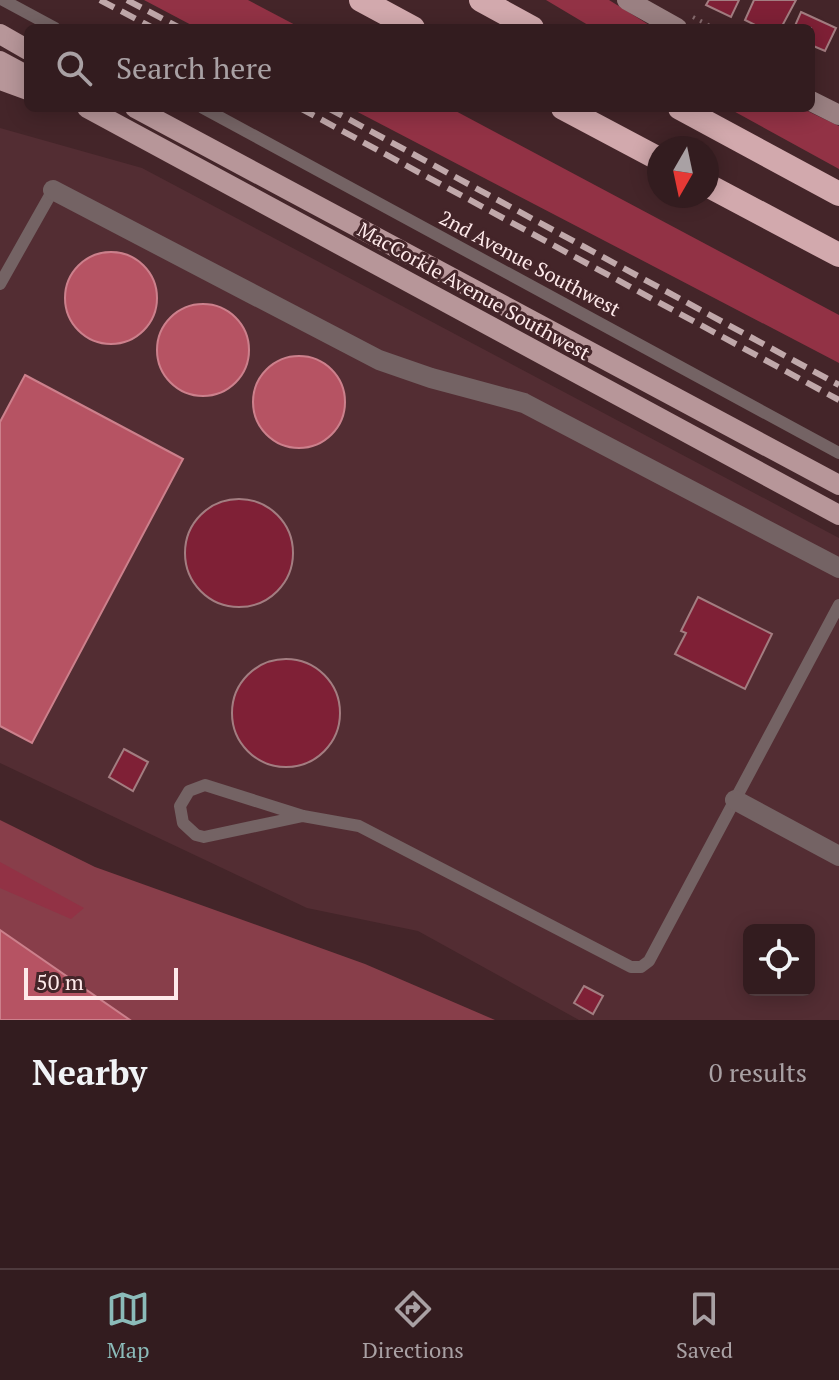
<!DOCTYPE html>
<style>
:root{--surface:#331c1f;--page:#3e292c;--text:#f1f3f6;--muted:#a9a1a4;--line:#4e3a3d;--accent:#8bbbb9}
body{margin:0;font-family:"PT Serif",serif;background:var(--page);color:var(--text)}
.controls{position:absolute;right:24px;bottom:24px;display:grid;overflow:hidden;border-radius:12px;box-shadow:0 4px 20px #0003}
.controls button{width:72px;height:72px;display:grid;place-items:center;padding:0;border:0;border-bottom:2px solid var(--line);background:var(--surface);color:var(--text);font:40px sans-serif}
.compass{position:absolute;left:647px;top:136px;width:72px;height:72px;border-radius:50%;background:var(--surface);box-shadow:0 4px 20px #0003;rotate:189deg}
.scale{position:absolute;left:24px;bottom:20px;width:154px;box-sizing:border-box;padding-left:8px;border:4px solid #fee9ea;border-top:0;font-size:22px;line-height:28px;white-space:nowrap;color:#fee9ea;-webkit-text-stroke:6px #442529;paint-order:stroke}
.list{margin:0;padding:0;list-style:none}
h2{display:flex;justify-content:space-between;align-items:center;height:104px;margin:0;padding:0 32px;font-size:34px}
h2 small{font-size:26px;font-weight:400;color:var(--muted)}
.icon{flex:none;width:44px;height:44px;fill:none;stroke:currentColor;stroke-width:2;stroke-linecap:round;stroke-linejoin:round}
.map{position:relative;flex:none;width:839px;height:1020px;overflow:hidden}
.search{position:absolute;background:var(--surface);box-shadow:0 4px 20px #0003;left:24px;right:24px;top:24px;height:88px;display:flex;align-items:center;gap:20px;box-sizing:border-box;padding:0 28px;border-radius:12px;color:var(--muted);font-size:30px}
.sheet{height:248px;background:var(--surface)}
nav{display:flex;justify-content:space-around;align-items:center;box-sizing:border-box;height:112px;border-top:2px solid var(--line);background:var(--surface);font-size:22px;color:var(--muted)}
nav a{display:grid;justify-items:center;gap:4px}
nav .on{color:var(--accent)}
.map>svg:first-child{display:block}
.built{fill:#532d33;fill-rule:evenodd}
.green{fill:#883e4a}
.forest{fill:#923245}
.water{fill:#b65363;stroke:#cc808c;stroke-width:2}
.building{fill:#7f2036;stroke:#a37d81;stroke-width:2}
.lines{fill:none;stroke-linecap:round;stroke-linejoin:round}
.path{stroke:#876c6f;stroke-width:4;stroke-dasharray:2 6;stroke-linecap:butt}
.service{stroke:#746364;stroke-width:12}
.minor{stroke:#746364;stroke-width:20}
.secondary{stroke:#9a8082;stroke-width:20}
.primary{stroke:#b79699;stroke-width:20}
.motorway{stroke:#d2a9ad;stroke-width:24}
.rail{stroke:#c0a8aa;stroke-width:6;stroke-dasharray:16 8;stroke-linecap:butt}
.labels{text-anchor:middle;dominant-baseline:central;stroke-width:6;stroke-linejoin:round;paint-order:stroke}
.street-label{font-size:20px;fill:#fee9ea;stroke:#442529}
</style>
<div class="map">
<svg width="839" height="1020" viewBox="0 0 839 1020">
<rect width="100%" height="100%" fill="#442529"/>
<!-- built -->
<path class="built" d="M0,128L142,168L839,538V1020H579L418,931L307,908L0,763ZM749,930H809V990H749Z"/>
<!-- green -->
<path class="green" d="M0,820L95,867L365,964L495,1020H130L0,930Z"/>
<!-- forest -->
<path class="forest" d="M144,0H248L301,28H197Z
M546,0H609L654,28H593Z
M350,108H450L839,315V363Z
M728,108H801L839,126V169Z
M0,862L84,908L71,919L0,888Z"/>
<!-- water -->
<path class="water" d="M65 298a46 46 0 1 1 92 0a46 46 0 1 1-92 0Z
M157 350a46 46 0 1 1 92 0a46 46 0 1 1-92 0Z
M253 402a46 46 0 1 1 92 0a46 46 0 1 1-92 0Z
M25,375L183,459L32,743L0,726V422Z
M0,930L130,1020H0Z"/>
<!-- building -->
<path class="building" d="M709,0H739L731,17L706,5Z
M754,0H796L781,28H761L745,20Z
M801,12L836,28L825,51L811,45V28H794Z
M185 553a54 54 0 1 1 108 0a54 54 0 1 1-108 0Z
M698,597L772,634L745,689L675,654L686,633L681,631Z
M232 713a54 54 0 1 1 108 0a54 54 0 1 1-108 0Z
M124,749L148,762L133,791L109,777Z
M584,986L603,996L593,1014L574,1003Z"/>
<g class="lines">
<!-- path -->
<path class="path" d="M693,17L714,28"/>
<!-- service -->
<path class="service" d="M3,0L55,28
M203,108L839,453
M0,284L53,190
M303,816L204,837L196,835L183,823L180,806L189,791L205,785L303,816L359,826L631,967H641L649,961L839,605"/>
<!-- minor -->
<path class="minor" d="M53,190L379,360L431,378L524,403L839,568
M735,800L839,856"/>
<!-- secondary -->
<path class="secondary" d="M627,0L677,28
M811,101L839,115"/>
<!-- primary -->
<path class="primary" d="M0,34L28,50
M0,61L28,76
M0,80L28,90
M87,108L839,515
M135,108L839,485"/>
<!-- motorway -->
<path class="motorway" d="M361,0L413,28
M481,0L532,28
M563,108L659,159
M680,108L839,194
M707,185L839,255"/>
<!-- rail -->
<path class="rail" d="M100,0L153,28
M127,0L180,28
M300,108L839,400
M328,108L839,385"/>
</g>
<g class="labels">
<!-- street labels -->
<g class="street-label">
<text transform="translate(530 263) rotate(28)">2nd Avenue Southwest</text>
<text transform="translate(474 291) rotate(29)">MacCorkle Avenue Southwest</text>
</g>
</g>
</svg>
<div class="controls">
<button><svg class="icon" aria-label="locate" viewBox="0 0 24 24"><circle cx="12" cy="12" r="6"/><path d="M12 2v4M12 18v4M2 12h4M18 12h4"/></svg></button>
</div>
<svg class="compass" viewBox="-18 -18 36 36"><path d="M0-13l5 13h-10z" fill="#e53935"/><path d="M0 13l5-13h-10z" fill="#a9a1a4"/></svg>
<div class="scale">50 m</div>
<div class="search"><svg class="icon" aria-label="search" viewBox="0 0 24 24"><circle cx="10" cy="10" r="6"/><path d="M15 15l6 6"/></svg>Search here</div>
</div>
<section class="sheet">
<h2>Nearby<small>0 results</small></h2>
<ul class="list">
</ul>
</section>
<nav>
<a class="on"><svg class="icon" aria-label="map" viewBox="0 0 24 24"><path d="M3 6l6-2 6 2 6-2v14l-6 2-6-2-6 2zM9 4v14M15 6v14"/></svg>Map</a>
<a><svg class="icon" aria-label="directions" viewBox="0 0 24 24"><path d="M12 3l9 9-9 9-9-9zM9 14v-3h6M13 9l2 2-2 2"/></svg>Directions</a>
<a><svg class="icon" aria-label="saved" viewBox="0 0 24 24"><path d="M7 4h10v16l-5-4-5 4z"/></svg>Saved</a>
</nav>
